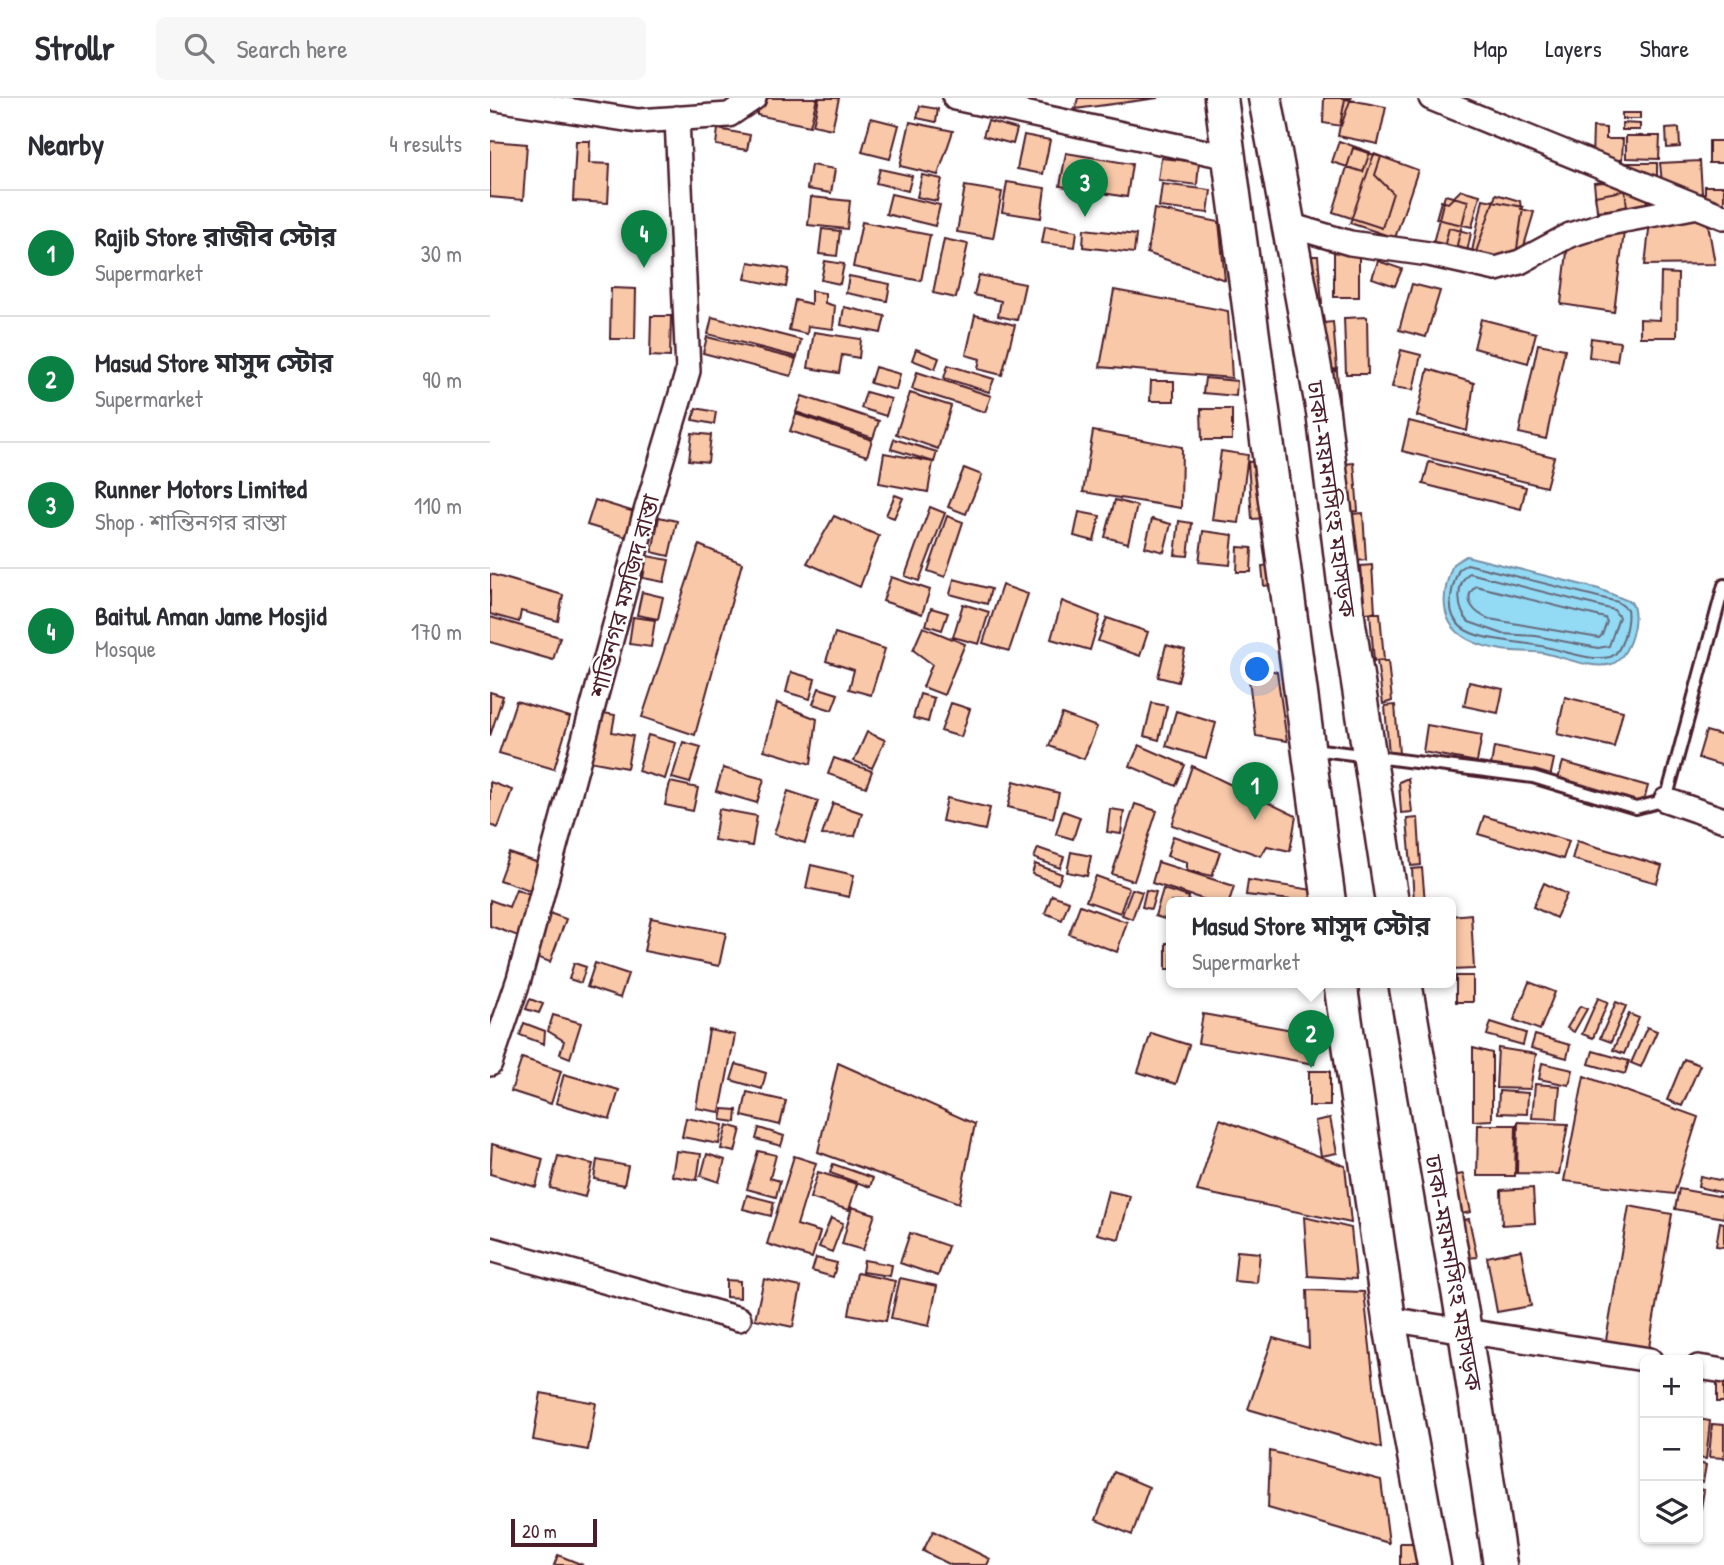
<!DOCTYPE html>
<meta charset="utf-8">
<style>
:root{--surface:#fff;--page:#f7f7f7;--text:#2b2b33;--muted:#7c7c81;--line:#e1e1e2;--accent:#0b8043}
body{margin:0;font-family:"Patrick Hand","Noto Sans Bengali",sans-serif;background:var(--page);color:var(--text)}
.controls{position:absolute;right:21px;bottom:21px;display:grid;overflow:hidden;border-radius:10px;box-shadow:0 2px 5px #0004}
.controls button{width:63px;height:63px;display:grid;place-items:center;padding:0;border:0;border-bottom:2px solid var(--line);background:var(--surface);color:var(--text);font:35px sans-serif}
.scale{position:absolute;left:21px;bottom:18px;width:86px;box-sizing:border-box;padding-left:7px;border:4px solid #4a1f2b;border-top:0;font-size:19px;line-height:24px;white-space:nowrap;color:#4a1f2b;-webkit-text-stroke:5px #fff;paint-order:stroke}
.you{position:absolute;left:768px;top:572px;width:24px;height:24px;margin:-18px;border:5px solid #fff;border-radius:50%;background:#1a73e8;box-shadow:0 0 0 10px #1a73e833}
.badge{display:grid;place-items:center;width:46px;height:46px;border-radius:50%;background:var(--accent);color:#fff;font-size:23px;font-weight:700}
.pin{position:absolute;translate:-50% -58px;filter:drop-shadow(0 2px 4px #0008)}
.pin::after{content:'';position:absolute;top:37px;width:24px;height:21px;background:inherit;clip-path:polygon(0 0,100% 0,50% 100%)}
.popup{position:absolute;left:676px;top:799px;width:290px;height:91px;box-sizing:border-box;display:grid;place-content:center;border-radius:10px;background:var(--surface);filter:drop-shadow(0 2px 5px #0005);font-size:23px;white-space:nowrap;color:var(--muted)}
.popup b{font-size:26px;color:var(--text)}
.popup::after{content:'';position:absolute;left:50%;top:100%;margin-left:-14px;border:14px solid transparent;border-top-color:var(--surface)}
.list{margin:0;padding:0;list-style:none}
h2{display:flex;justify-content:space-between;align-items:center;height:91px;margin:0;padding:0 28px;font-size:30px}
h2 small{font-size:23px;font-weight:400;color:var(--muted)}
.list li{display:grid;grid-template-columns:46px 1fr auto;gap:21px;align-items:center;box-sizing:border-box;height:126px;padding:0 28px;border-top:2px solid var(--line)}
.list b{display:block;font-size:26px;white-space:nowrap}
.list p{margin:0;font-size:23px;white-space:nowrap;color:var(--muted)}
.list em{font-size:23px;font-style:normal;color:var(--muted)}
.icon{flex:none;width:38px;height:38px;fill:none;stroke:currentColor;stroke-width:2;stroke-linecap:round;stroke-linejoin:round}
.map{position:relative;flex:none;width:1234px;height:1467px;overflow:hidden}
header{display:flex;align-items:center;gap:42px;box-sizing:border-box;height:98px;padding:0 35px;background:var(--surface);border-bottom:2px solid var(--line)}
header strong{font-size:33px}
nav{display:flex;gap:38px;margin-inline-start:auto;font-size:24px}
.search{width:490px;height:63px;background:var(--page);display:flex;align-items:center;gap:18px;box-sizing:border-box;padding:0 24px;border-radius:10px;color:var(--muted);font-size:26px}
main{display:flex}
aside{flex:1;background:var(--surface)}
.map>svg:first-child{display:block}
.water{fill:#93daf4;stroke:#768fa4;stroke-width:2}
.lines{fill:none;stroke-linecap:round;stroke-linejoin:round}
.shore{stroke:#676a7b;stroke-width:2}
.building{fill:#f9c8a8;stroke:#4a1f2b;stroke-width:2}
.lane-casing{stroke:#4a1f2b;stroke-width:16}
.street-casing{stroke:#4a1f2b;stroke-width:28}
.secondary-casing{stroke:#4a1f2b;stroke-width:37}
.lane{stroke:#fff;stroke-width:10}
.street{stroke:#fff;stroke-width:23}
.secondary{stroke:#fff;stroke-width:32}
.labels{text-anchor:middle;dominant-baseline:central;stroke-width:5;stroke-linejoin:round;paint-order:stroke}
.street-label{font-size:23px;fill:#4a1f2b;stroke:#fff}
</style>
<header>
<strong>Strollr</strong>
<div class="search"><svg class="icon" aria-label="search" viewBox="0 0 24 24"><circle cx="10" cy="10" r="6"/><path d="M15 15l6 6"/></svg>Search here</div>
<nav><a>Map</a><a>Layers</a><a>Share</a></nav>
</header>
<main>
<aside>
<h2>Nearby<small>4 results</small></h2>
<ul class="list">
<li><span class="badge">1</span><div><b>Rajib Store রাজীব স্টোর</b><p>Supermarket</p></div><em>30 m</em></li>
<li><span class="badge">2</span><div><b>Masud Store মাসুদ স্টোর</b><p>Supermarket</p></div><em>90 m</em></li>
<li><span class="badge">3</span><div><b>Runner Motors Limited</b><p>Shop · শান্তিনগর রাস্তা</p></div><em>110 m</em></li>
<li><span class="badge">4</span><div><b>Baitul Aman Jame Mosjid</b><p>Mosque</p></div><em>170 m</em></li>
</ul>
</aside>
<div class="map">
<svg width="1234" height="1467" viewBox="0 0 1234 1467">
<rect width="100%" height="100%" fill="#fff"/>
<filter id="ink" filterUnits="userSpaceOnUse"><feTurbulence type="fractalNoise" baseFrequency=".0143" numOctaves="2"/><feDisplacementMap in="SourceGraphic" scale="14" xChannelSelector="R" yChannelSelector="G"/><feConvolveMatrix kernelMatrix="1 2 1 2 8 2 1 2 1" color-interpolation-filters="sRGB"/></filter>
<g filter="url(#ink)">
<!-- water -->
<path class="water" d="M976,458L1109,491L1141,504C1151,518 1139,560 1122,566C1103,572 1073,559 1054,555C1040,553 1026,554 1012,552C958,543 943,516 963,466Z"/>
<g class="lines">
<!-- shore -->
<path class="shore" d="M977,466L1128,504L1137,511C1139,522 1133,555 1120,559C1100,564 1070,551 1051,548C1002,538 937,547 969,471Z
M979,475L1124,512L1129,519L1119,548L1108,550L1046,538L1013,536L979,524C967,512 965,487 979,475Z
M986,488L1115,520L1117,524L1112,537L1109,540L999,521C984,515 971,501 986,488Z"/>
</g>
<!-- building -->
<path class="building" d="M272,0H327L320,28L267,17V3Z
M329,0H349L342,31L323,27Z
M588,0H668L585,11Z
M834,0H861L851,28L833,25Z
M855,1L896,9L888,46L848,38Z
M430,8L448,11L446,24L427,20Z
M1132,15H1150V21H1132Z
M381,20L409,27L400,61L372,54Z
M498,23L527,31L523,46L493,38Z
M420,24L463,33L448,77L410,68Z
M1132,25L1150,26V32H1132Z
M1103,29L1116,30V41H1133L1132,62H1102Z
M1189,30L1190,49L1177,50L1176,31Z
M228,31L260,37L257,52L226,47Z
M534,37L560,42L553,76L527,71Z
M1136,38H1170L1169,61L1136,60Z
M0,43L37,46L33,102L0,99Z
M86,43H100L99,65L120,66L118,105L83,103Z
M849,43L880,54L873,74L842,64Z
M1219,43H1234V65H1219Z
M863,50L891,59L885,77L903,95L892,130L843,114Z
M576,55L642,66L637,99L570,88Z
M884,56L928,72L905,140L860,125Z
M671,60L709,64L707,87L668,82Z
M1210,63L1213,109L1163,112L1161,86L1172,85L1170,65Z
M1126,65H1167V81Z
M321,67L345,71L341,95L317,91Z
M390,71L422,78L418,93L386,85Z
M432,77L452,81L447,103L427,99Z
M1134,82L1137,110L1107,113L1104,85Z
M517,84L555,90L551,120L512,114Z
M672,86L721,92L718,115L669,109Z
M475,88L512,94L503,140L467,134Z
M1215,88H1234V109H1215Z
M1154,89L1159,114L1109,124L1105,98Z
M971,92L990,97L982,129L946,121L951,103L958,105Z
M401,96L450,107L445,128L396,116Z
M1006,96L1030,103L1031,111L1044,114L1031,158L1001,162L985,157Z
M955,97L978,103L966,151L943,145Z
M321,99L360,103L357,131L318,127Z
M993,101L1033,109L1026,158H981Z
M664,111L729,124L735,182L657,155Z
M1217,120L1225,166L1155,167L1160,123Z
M372,124L440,137L431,183L363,169Z
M555,128L587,133L585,149L552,145Z
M959,130L981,135L977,154L954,149Z
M332,131L350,133L347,158L329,156Z
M594,131L646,137L644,155L593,149Z
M1134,134L1124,214L1071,206L1078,145Z
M454,141L478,146L466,200L443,195Z
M844,151H869V199H844Z
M818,158H828L832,205L822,206Z
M335,163L354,166L350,186L331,182Z
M888,163L912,171L905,188L882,180Z
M259,164L299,171L296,189L255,181Z
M1171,175L1188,176L1187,239H1150V221L1170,222Z
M489,177L535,186L527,222L508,218L511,203L484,197Z
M359,178L400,186L397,203L356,195Z
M922,186L950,193L936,239L909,232Z
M121,190L146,191L145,241H120Z
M624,192L738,213L742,280L610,269Z
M321,193L335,195V205L345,208L343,231L318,228L317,236L299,232L305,202L321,206Z
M354,209L395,218L391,235L351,227Z
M485,217L525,227L512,277L488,271L490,261L476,257Z
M161,218H181L180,259L160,258Z
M222,219L311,242L307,259L218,236Z
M877,219L878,276H856L854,220Z
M991,221L1046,235L1038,265L984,250Z
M843,224L847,271L837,272L833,225Z
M324,234L371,241L369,260L352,257L349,275L318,270Z
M217,239L306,261L301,278L213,255Z
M1101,240L1130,244L1127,263L1099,259Z
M1048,246L1075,251L1056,341L1029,335Z
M426,251L449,260L445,271L422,262Z
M911,252L931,257L923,292L902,289Z
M458,267L504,281L499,294L454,280Z
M385,269L410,276L406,292L380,285Z
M938,271L984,285L977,333L927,318Z
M847,273L850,314L840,318L837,274Z
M427,274L501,298L495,314L422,291Z
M715,280L747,283L746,298L713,295Z
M661,283H684V303H660Z
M376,294L401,301L396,318L371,310Z
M420,295L461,308L448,351L406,336Z
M312,298L389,323L383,340L306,314Z
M206,310L226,314L224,326L203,322Z
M711,311H742V342H712Z
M306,316L382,342L377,358L300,333Z
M919,323L1064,359L1056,389L912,353Z
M603,333L692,349L691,410L593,394Z
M202,335L221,337L218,364L199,362Z
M404,341L447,354L444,364L401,351Z
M731,353L758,357L749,425L722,422Z
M394,355L443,364L438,394L389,385Z
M774,363L778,420L762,421L758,364Z
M939,364L1036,389L1031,411L933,386Z
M864,365L868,413L857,414L853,366Z
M474,370L492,377L476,416L458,409Z
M405,397L413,400L404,420L396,417Z
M105,402L151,416L143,441L97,427Z
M625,402L647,408L638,445L615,439Z
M440,409L455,415L429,483L415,478Z
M589,414L610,418L604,443L584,438Z
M873,415L876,462L866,463L862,416Z
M344,418L389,438L370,489L317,465Z
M457,418L473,424L455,479L438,473Z
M169,419L187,423L179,458L162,454Z
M662,421L681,426L674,454L655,449Z
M689,423L702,425L698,458L685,457Z
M713,433L743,437L740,467L709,464Z
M209,447L252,465L205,637L152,619Z
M748,449L762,450L761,474H747Z
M157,458L179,462L174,484L153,480Z
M787,466L790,486L774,488L772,468Z
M882,467L885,514L875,515L871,468Z
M0,476L73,497L68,523L31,513L29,524L0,516Z
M401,479L440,492L432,516L393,503Z
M464,481L501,491L497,506L460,496Z
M512,487L538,496L519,553L493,545Z
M152,494L173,499L168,521L147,517Z
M572,503L610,518L600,552L561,541Z
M473,506L499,514L489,546L463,539Z
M441,510L458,515L452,532L436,527Z
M880,515H890L894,562L884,563Z
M0,519L70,539L63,562L0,544Z
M143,519L165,522L161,549L139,546Z
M617,520L658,534L650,558L608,543Z
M433,529L475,546L454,597L433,589L442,566L423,552Z
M345,535L395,551L381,597L359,591L364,572L336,563Z
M676,547L695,552L688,584L668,579Z
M887,563H898L902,603L893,606Z
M757,565L787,574L797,643L766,638Z
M301,574L325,581L320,601L296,594Z
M979,584L1013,591L1008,615L974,608Z
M329,590L348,596L342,612L323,606Z
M0,594L13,598L0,638Z
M430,596L444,600L438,624L423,620Z
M1075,599L1133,613L1124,649L1067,636Z
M26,603L80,619L64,671L9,655Z
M287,605L327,621L321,666L274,652Z
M461,605L480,611L471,639L451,633Z
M662,605L677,608L669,642L654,638Z
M905,607L909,655L899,656L895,608Z
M686,613L726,625L716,660L676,648Z
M108,614L125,617L122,634L143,638L137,670L99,663Z
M572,616L607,629L594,661L559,648Z
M937,627L992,637L987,664L933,654Z
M1216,633L1234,638V668L1208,660Z
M377,634L395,642L382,670L364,663Z
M158,637L186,645L175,681L148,673Z
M193,644L211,649L200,685L182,680Z
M649,647L695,667L686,688L640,668Z
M1004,649L1064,661L1060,680L1001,667Z
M344,660L382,673L376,689L338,676Z
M1073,664L1158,688L1153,706L1068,681Z
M702,668L806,718L800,753L777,748L771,758L682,727Z
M233,670L274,681L267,705L226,693Z
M918,680L922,714L911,715L909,684Z
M524,683L569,695L563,720L518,709Z
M0,684L22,692L8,730L0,727Z
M180,684L208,690L203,713L175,707Z
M298,693L328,703L315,745L284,736Z
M457,700L500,710L495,732L452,723Z
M343,705L372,715L365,738L332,737Z
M645,706L667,713L644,783L622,776Z
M229,711L267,718L262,748L224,742Z
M620,711L634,713L631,736L617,734Z
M573,713L590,719L583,741L566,736Z
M994,718L1079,743L1073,761L988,736Z
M928,720L931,767L921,768L917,721Z
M683,738L730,754L722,778L697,772V764L677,758Z
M1087,743L1172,768L1167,785L1082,761Z
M548,750L574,759L570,770L544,760Z
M581,754L601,758L597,778L577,774Z
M19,755L52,766L43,793L9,782Z
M668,764L744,788L739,804H722L662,785Z
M545,766L572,776L568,786L542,776Z
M321,767L364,777L359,799L316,790Z
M932,770L935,804H924L922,771Z
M606,778L639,790L630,815L596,803Z
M758,782L823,792L821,804L756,797Z
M1054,785L1077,796L1066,820L1043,809Z
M26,791L49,799L34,840L0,828V802L19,809Z
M642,791L652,794L642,821L632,817Z
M673,791L699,799L698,804H681V823L665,818Z
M656,792L666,794L661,811L652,809Z
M562,797L579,803L572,822L555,815Z
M590,807L637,824L627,854L579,836Z
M59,815L76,821L60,864L44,858Z
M981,816L984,871L961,872V818Z
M161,820L236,835L229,868L154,853Z
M676,845H681V871H676Z
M84,865L96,869L91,885L79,881Z
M105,865L138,876L130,900L97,889Z
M966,878H983V904H966Z
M1039,884L1065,894L1050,932L1024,922Z
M1108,900L1118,904L1103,940L1092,936Z
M40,901L53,906L49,915L36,911Z
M1126,904L1136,908L1121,944L1110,940Z
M1090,908L1097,911L1084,934L1077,930Z
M713,916L830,937L824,966L708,945Z
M1139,916L1149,920L1134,956L1123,952Z
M63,917L91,925L80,960L70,956L74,943L58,933Z
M1001,924L1036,935L1033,947L997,937Z
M34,925L55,933L54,946L30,937Z
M1157,929L1167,933L1151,969L1141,965Z
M219,932L245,937L230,1014L206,1010Z
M661,935L699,947L686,986L648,974Z
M1045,937L1080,947L1077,960L1041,950Z
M983,950L1002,955V1022L983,1023Z
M1008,950L1046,956L1040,991L1006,990Z
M1103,953L1139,963L1135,976L1099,966Z
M32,960L71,973L61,1006L21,993Z
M1194,961L1210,967L1192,1008L1177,1002Z
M348,965L485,1026L469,1105L328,1054Z
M1052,965L1083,972L1079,987L1049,981Z
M246,966L276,975L272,991L241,982Z
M819,973H840V1008H819Z
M74,976L129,992L120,1021L66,1005Z
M1094,978L1208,1019L1184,1096L1074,1083Z
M1045,986L1070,988L1067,1021L1042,1020Z
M1009,993L1038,995L1037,1016L1008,1015Z
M257,994L296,1003L290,1027L252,1018Z
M233,1011L247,1012L246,1024L231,1022Z
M196,1020L233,1027L229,1046L192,1039Z
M840,1020L847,1055L831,1058L825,1023Z
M730,1021L855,1068L861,1125L707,1093Z
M1028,1024L1078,1026L1069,1076L1027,1075Z
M237,1027L251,1031L245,1054L231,1051Z
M988,1027H1026L1025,1078H987Z
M269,1030L294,1038L291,1048L266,1041Z
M2,1046L53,1061L46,1089L0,1076Z
M186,1053L211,1056L207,1082L182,1078Z
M268,1053L286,1057L280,1080L290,1083L286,1099L257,1091Z
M217,1056L235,1062L229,1084L211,1078Z
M68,1058L103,1066L95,1099L60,1090Z
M304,1058L326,1065L307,1127L330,1134L322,1160L277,1146Z
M107,1062L138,1068L134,1087L104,1081Z
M343,1066L383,1080L380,1089L340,1075Z
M328,1074L367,1086L359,1112L320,1100Z
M973,1076L981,1114L971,1116L963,1078Z
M1210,1078L1234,1083V1095L1208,1089Z
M1043,1090L1045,1125L1012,1127L1011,1092Z
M1189,1091L1234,1099V1120L1185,1111Z
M618,1093L640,1098L629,1141L607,1136Z
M257,1097L284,1104L281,1118L253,1111Z
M1139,1108L1182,1116L1158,1255L1115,1248Z
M362,1109L385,1116L373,1152L352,1146Z
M814,1119L861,1130L866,1181L818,1178Z
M341,1120L353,1125L342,1154L329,1149Z
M979,1121L987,1159L977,1160L969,1123Z
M1230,1124L1234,1125V1149L1226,1148Z
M420,1135L458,1148L448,1178L410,1165Z
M1031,1152L1041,1208L1007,1214L997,1159Z
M747,1153L770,1155L767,1185L744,1183Z
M326,1160L347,1165L343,1179L322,1173Z
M374,1162L402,1167L400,1178L372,1174Z
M367,1175L405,1183L396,1223L359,1216Z
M410,1180L447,1188L439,1228L401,1220Z
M274,1181L311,1189L303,1229L265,1221Z
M236,1182L250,1183V1200L236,1199Z
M817,1192L874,1194L891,1350L758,1311L783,1240L819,1250Z
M1227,1285H1234V1304H1227Z
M51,1295L106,1305L98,1352L43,1342Z
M1208,1321L1220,1323L1216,1361L1208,1360Z
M1222,1326L1234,1327V1360L1219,1359Z
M780,1353L891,1382L899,1445L778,1410Z
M1208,1365L1216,1367L1213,1384L1208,1383Z
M624,1374L659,1389L642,1437L606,1422Z
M1208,1391L1214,1392L1208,1428Z
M443,1433L500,1461L497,1467H461L433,1453Z
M910,1445H926V1467H910Z
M68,1457L93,1467H64Z"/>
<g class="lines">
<!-- lane casing -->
<g class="lane-casing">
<path id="lane" d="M823,651L1043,679L1146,710L1176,702L1234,487"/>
</g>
<!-- street casing -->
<g class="street-casing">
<path id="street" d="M0,0L148,23L239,17L264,0
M465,0L739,59
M941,0L1234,119
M799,127L860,145L939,156L1006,171L1030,164L1080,137L1114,126L1208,108
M1176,702L1234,722
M0,966L29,881L154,420L198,273L187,20
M0,1151L249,1221
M899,1221L1160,1262
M1208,1269L1234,1273"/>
</g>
<!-- secondary casing -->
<g class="secondary-casing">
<path id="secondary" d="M731,0L839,804
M775,0L833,314L859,526L902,804
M850,884L899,1221L944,1467
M915,884L975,1233L1010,1467"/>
</g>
<!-- lane -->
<use href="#lane" class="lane"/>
<!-- street -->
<use href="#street" class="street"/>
<!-- secondary -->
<use href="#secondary" class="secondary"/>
</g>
</g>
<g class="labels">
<!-- street labels -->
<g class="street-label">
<text transform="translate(842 401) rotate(82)">ঢাকা-ময়মনসিংহ মহাসড়ক</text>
<text transform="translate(134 498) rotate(-75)">শান্তিনগর মসজিদ রাস্তা</text>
<text transform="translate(964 1175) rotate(80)">ঢাকা-ময়মনসিংহ মহাসড়ক</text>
</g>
</g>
</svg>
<div class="controls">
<button>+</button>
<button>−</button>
<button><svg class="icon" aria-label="layers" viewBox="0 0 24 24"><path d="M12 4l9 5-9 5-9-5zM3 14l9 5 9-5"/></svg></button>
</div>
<div class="scale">20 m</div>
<div class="you"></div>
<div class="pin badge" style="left:765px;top:722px">1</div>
<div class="pin badge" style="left:821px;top:970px">2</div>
<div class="popup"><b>Masud Store মাসুদ স্টোর</b>Supermarket</div>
<div class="pin badge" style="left:595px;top:119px">3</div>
<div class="pin badge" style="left:154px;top:170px">4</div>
</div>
</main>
